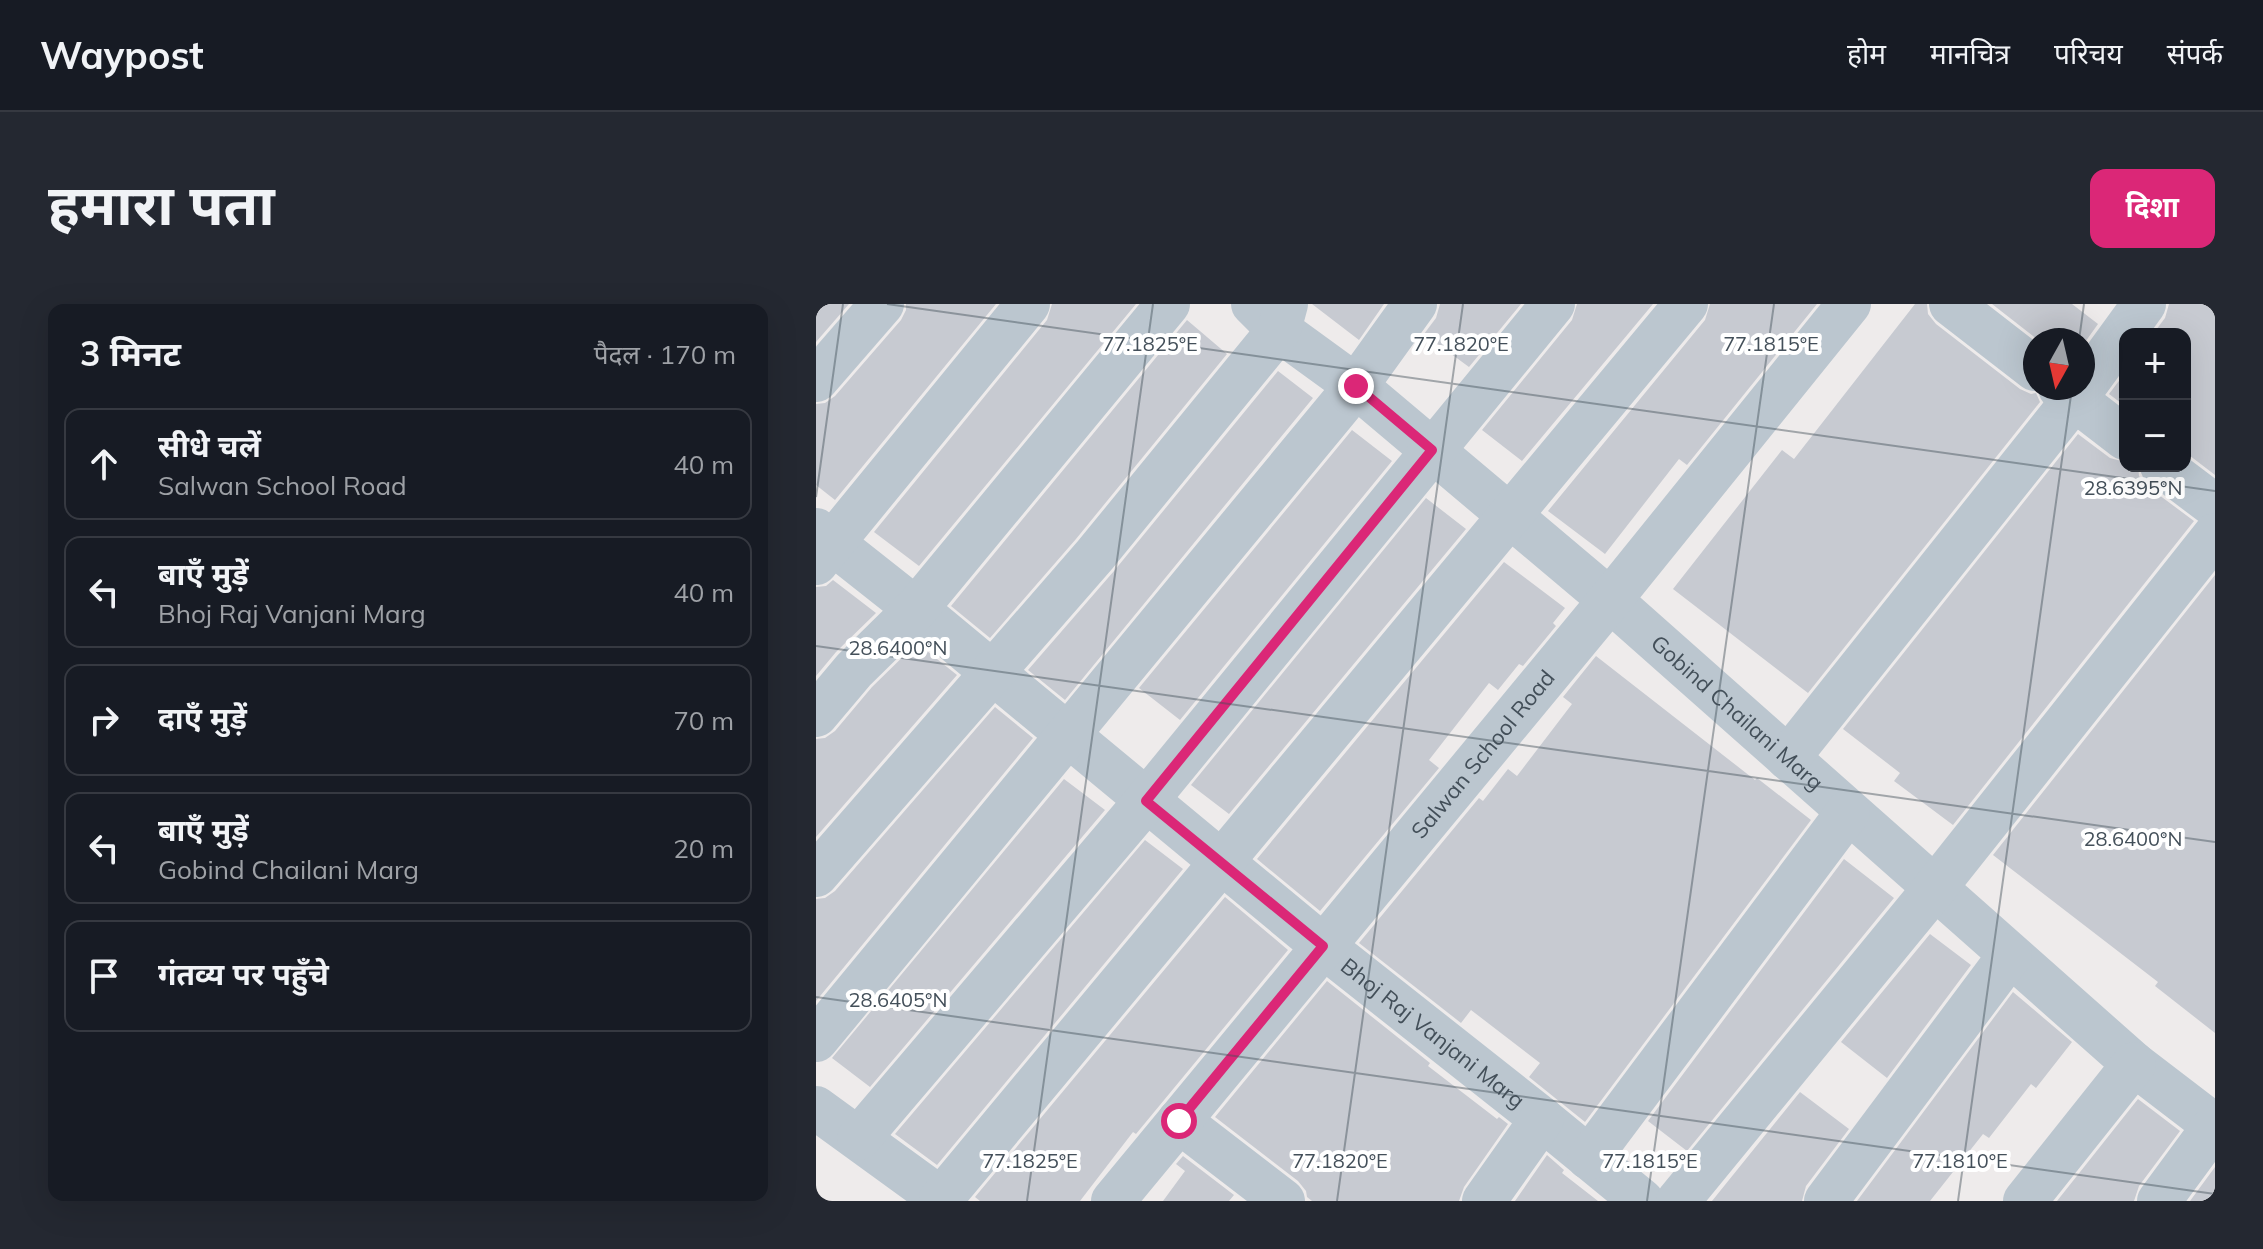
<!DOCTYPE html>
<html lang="hi">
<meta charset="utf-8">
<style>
:root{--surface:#171b24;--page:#242831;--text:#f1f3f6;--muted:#9ea1a6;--line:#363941;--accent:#db2777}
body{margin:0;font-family:Mulish,"Noto Sans Devanagari",sans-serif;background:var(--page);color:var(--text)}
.controls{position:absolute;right:24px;top:24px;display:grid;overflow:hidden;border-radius:16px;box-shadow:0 8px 32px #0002}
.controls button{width:72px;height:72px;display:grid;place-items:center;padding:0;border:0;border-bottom:2px solid var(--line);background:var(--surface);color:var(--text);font:40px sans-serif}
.compass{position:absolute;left:1207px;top:24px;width:72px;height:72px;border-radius:50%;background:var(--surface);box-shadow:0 8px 32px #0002;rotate:188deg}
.stop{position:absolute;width:24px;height:24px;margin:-18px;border:6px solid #db2777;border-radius:50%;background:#fff}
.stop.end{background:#db2777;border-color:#fff;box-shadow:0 2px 8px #0008}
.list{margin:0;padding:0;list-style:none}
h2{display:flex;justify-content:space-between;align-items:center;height:104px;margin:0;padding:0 32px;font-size:34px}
h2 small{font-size:26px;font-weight:400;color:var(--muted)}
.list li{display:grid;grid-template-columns:52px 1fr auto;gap:24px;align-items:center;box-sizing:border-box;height:112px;margin:0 16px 16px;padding:0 16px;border:2px solid var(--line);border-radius:16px}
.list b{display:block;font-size:30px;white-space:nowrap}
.list p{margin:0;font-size:26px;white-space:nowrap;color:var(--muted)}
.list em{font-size:26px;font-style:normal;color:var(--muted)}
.icon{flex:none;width:44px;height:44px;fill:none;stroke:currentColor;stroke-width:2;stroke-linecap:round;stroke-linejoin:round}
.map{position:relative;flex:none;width:1399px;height:897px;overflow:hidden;border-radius:16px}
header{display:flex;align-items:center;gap:48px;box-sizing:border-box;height:112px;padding:0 40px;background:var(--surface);border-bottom:2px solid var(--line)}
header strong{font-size:38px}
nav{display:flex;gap:44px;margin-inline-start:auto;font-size:28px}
.intro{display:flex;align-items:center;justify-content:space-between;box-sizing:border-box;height:192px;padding:0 48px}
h1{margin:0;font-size:56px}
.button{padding:20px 36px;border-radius:16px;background:var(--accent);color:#fff;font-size:28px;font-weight:700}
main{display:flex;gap:48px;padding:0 48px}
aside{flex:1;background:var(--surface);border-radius:16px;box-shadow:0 8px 32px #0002}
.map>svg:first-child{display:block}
.building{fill:#c7cad1}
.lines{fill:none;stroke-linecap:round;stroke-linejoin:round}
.minor{stroke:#bbc6cf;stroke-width:44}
.route{stroke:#db2777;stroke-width:10}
.ticks{fill:none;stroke:#434f59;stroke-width:2;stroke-opacity:0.45}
.labels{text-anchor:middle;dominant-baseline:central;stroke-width:8;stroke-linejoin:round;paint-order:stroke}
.street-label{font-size:22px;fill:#434f59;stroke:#fff}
.ticks-label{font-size:20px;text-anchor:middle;fill:#434f59;stroke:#fff;stroke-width:8;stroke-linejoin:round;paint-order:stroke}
</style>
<header>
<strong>Waypost</strong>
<nav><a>होम</a><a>मानचित्र</a><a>परिचय</a><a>संपर्क</a></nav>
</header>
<div class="intro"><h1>हमारा पता</h1><a class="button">दिशा</a></div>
<main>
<aside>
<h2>3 मिनट<small>पैदल · 170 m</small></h2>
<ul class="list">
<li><svg class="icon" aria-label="ahead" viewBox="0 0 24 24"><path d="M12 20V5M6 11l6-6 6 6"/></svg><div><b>सीधे चलें</b><p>Salwan School Road</p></div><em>40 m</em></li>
<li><svg class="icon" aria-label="left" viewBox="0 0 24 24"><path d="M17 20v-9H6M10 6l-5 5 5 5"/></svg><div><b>बाएँ मुड़ें</b><p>Bhoj Raj Vanjani Marg</p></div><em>40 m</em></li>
<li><svg class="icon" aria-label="right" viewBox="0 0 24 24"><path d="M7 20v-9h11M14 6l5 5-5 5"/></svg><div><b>दाएँ मुड़ें</b></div><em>70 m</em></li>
<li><svg class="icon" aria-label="left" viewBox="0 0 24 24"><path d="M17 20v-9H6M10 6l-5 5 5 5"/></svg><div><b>बाएँ मुड़ें</b><p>Gobind Chailani Marg</p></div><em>20 m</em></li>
<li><svg class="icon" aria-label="arrive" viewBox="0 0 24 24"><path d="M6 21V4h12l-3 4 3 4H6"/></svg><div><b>गंतव्य पर पहुँचे</b></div></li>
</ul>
</aside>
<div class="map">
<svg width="1399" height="897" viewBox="0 0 1399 897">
<rect width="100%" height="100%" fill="#eeebeb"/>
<!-- building -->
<path class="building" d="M0,0H33L0,38Z
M90,0H180L19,196L0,181V100L9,99L19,92L85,16L90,6Z
M236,0H320L103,262L58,228L231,16Z
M496,0H568L543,36Z
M624,0H705L653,63L608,30L620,14Z
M761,0H837L706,157L666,126L756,16Z
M894,0H1001L871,161L863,155L789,250L732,207L889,16Z
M1099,0H1111L1112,10L1120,20L1204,85L1215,90L1220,89L1224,98L992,389L857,285L966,146L978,155Z
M1176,0H1256L1282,20L1267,41V36H1222Z
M1353,0H1399V171L1369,148V30H1337L1349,14Z
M371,16L411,50L260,235L174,334L135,302Z
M462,67L497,94L249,396L212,366L298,267Z
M1309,69V102L1293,90Z
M536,126L576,157L364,416L323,384Z
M1262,130L1294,154L1309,158V162H1322L1323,172L1331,182L1378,217L1137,521L1078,477L1084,469L1027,425Z
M610,194L650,225L413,510L375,481Z
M688,258L749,304L737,319L740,322L707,362L703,360L682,386L673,379L613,456L623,464L504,607L441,555Z
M1399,271V729L1339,682L1342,678L1177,551Z
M17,276L60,309L20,348L0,372V283L10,282Z
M101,339L141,371L0,533V435L9,434L19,427L56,383Z
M780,352L939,476L941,474L995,516L769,818L713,773L724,759L655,706L645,719L543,639L663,494L667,497L692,465L701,472L756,400L747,393Z
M179,403L217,434L0,697V595L9,594L19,587Z
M248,475L289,506L54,783L16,754Z
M329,536L367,565L121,861L79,830Z
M1028,555L1078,594L871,847L832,817Z
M409,593L472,646L320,830L317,828L264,897H164L159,893Z
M1114,630L1155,661L1071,774L1025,738Z
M511,677L614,759L612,762L681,815L683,813L692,820L648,883L643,897H496L491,893L490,887L482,877L399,813Z
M1197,688L1256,738L1220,784L1215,780L1173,834L1167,830L1114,897H1041Z
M984,788L1033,825L990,882L986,897H896Z
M1322,795L1364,827L1323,882L1318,897H1241Z
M731,851L748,866L746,869L782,897H699Z
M367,852L418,891L413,897H347L369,867L360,860Z
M1399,863V897H1374Z"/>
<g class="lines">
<!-- minor -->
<g class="minor">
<path id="s1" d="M437,0L463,26L540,82L794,296L1318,760L1399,822"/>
<path d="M1135,0L1219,65"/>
<path d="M0,76L66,0"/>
<path d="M1244,84L1309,134"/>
<path d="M1267,84L1328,0"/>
<path d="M1346,162L1399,202"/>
<path id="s2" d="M0,226L100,305L507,642L726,815L826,897"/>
<path d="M0,259L212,0"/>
<path d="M0,411L38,366L100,305L352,0"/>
<path d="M972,454L1267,84"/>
<path d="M0,571L279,251L463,26L470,0"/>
<path d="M0,736L540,82L599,0"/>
<path d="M0,804L128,897"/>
<path d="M363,817L467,897"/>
<path d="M43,834L330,497L737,0"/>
<path d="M773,854L1032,508"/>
<path d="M125,895L870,0"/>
<path id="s3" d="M297,897L794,296L1033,0"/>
<path d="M668,897L726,815"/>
<path d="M862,897L1118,585L1399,231"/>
<path d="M1010,897L1194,651"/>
<path d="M1209,897L1318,760"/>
<path d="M1343,897L1399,821"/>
</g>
</g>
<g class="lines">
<!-- route -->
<path class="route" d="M363,817L507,642L330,497L616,146L540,82"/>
</g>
<!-- ticks -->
<path class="ticks" d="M71,0L1399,187M1263,36L1268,0M0,193L27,0M0,342L1399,538M0,693L1399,890M211,897L337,0M521,897L647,0M831,897L958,0M1142,897L1256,84"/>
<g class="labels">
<!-- street labels -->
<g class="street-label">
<text stroke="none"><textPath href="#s1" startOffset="634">Gobind Chailani Marg</textPath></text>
<text stroke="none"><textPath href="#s3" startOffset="580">Salwan School Road</textPath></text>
<text stroke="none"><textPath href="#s2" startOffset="796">Bhoj Raj Vanjani Marg</textPath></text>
</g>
</g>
<g class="ticks-label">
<text x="334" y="47">77.1825°E</text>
<text x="645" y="47">77.1820°E</text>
<text x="955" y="47">77.1815°E</text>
<text x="1317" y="191">28.6395°N</text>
<text x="82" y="351">28.6400°N</text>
<text x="1317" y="542">28.6400°N</text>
<text x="82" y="703">28.6405°N</text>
<text x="214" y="864">77.1825°E</text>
<text x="524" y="864">77.1820°E</text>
<text x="834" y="864">77.1815°E</text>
<text x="1144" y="864">77.1810°E</text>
</g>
</svg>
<div class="controls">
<button>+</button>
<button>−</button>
</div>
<svg class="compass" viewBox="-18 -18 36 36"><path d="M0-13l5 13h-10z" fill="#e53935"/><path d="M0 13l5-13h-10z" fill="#9ea1a6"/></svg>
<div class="stop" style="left:363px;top:817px"></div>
<div class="stop end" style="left:540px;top:82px"></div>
</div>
</main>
